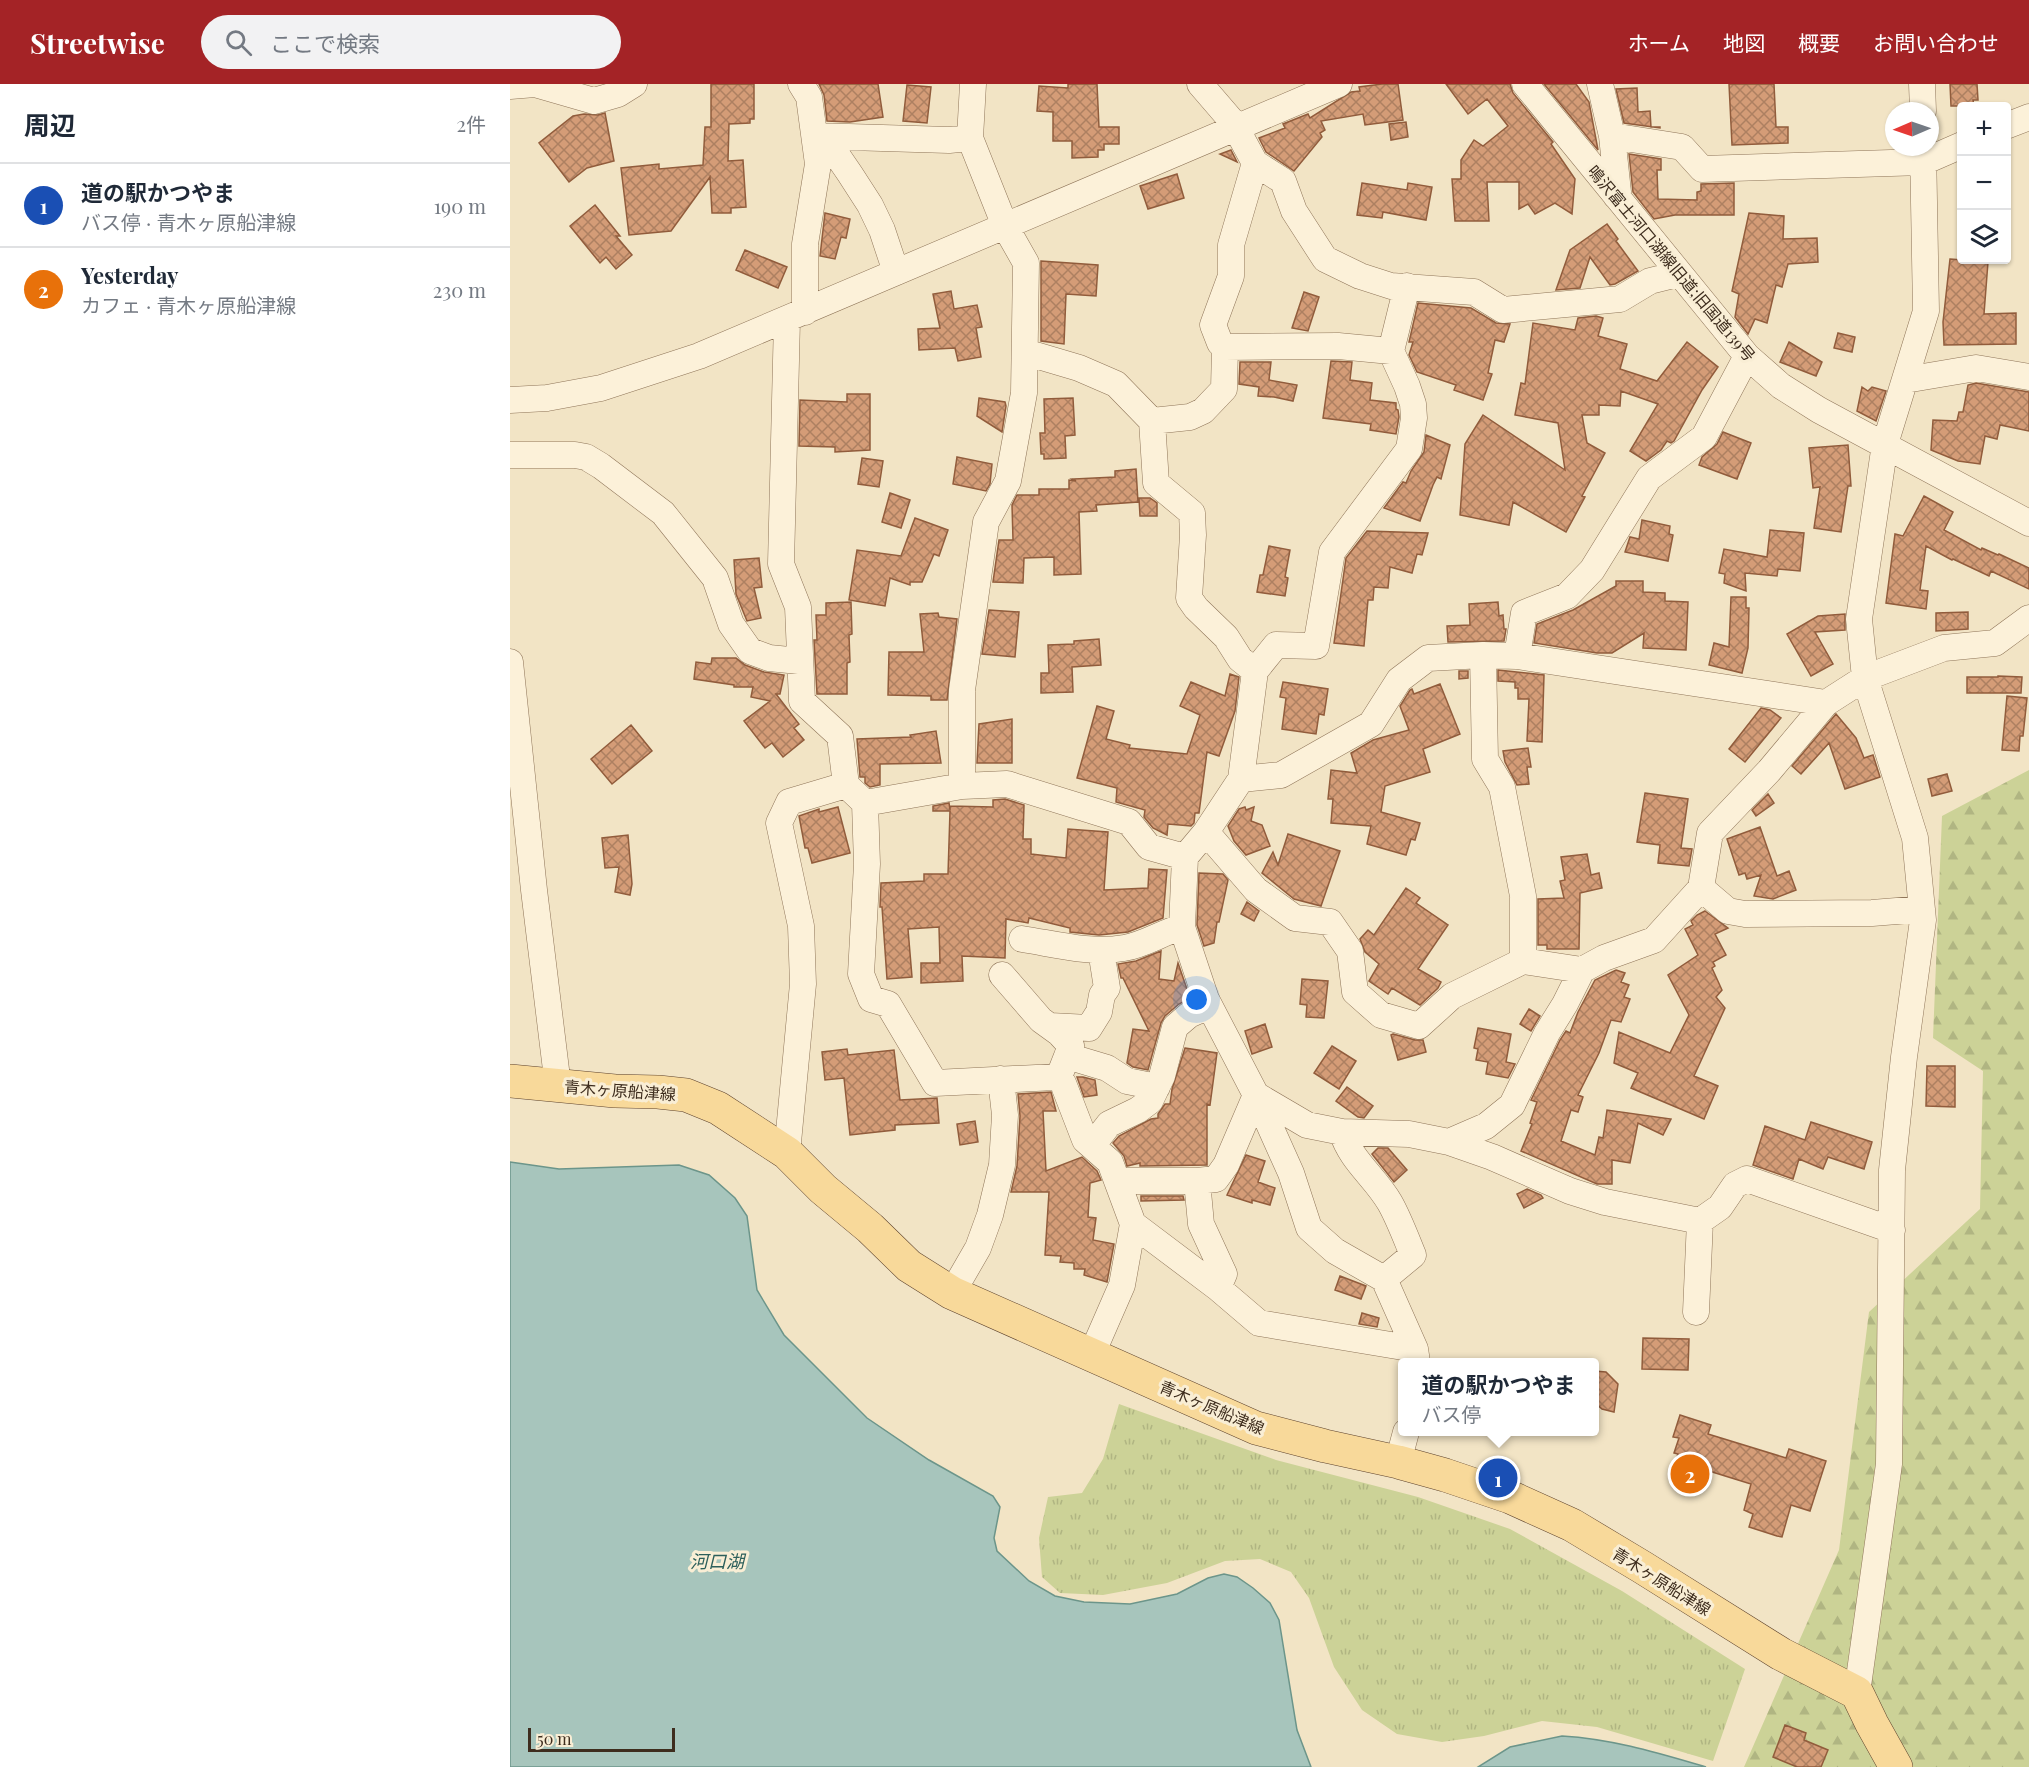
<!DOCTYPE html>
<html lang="ja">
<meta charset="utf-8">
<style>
:root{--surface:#fff;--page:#f2f2f3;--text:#1f2937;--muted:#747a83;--line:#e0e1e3;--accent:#a42326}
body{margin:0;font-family:"Playfair Display","Noto Sans JP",serif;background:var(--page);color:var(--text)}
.controls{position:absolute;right:18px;top:18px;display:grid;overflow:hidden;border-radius:6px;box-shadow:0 2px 4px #0004}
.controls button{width:54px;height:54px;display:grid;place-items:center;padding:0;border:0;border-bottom:2px solid var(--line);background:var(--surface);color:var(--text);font:30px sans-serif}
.compass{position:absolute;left:1375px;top:18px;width:54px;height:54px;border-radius:50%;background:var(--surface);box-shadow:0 2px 4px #0004;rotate:268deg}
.scale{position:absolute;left:18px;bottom:15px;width:147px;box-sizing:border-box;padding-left:6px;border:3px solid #3e2d1e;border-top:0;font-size:16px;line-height:21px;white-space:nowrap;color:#3e2d1e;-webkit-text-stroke:4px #f9eed5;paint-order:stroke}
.you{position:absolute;left:687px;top:916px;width:21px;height:21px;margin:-15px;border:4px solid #fff;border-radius:50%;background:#1a73e8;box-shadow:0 0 0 9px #1a73e833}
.badge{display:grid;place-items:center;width:39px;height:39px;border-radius:50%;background:var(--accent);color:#fff;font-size:20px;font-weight:700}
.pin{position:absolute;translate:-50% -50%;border:3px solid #fff;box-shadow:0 2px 6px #0006}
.popup{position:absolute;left:888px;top:1274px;width:201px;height:78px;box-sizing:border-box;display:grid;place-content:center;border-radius:6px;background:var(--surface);filter:drop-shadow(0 2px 4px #0005);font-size:20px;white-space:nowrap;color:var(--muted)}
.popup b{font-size:22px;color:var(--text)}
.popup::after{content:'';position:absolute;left:50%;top:100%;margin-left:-12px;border:12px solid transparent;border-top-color:var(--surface)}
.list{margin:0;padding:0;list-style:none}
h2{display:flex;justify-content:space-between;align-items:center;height:78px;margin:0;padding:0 24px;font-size:26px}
h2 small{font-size:20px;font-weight:400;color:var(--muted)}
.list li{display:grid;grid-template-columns:39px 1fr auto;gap:18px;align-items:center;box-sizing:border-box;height:84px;padding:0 24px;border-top:2px solid var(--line)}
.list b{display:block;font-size:22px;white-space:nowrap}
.list p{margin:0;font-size:20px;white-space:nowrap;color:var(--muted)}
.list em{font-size:20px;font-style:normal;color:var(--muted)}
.icon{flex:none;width:33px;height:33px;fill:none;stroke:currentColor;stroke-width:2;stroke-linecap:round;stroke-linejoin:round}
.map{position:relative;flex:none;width:1519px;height:1683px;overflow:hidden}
header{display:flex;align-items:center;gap:36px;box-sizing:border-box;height:84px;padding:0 30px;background:var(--accent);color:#fff}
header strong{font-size:28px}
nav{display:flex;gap:33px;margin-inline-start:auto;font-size:21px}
.search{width:420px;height:54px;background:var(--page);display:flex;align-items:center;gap:15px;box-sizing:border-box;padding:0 21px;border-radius:33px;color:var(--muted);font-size:22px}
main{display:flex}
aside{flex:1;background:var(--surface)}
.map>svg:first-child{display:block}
.grass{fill:url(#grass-tufts)}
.forest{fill:url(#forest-firs)}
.water{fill:#a7c5bc;stroke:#6c958a;stroke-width:1.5}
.building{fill:url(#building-cross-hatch);stroke:#915c3c;stroke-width:1.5}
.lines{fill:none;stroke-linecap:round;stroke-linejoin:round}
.minor-casing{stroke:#8f7559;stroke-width:27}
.major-casing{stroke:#5d422d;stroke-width:34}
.minor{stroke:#fcf1d9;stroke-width:26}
.major{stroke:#f8d99a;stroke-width:33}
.labels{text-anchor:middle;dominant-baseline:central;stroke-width:6;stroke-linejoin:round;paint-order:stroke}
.street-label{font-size:16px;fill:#3e2d1e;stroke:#f9eed5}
.water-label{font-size:18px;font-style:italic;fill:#2c5f5b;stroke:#f9eed5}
</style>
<header>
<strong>Streetwise</strong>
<div class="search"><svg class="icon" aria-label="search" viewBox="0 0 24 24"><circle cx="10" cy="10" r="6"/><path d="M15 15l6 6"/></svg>ここで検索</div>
<nav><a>ホーム</a><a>地図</a><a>概要</a><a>お問い合わせ</a></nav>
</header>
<main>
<aside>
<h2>周辺<small>2件</small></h2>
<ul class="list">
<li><span class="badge" style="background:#1a4fb4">1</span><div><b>道の駅かつやま</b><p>バス停 · 青木ヶ原船津線</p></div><em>190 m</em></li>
<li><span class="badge" style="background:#e8710a">2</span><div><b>Yesterday</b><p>カフェ · 青木ヶ原船津線</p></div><em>230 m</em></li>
</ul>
</aside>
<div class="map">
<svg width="1519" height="1683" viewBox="0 0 1519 1683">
<defs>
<pattern id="grass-tufts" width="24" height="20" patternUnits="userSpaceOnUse" patternTransform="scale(1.5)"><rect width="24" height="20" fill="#ccd297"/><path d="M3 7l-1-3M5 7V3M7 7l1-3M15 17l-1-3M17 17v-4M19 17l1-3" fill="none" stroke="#b0b582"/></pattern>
<pattern id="forest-firs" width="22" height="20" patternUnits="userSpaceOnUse" patternTransform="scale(1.5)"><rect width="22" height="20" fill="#ccd297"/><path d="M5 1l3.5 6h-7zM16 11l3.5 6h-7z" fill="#b0b582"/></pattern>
<pattern id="building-cross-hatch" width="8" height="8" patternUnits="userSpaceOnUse" patternTransform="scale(1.5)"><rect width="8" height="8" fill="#d49c77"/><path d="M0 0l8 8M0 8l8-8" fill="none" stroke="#ad8061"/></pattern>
</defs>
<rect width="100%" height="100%" fill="#f2e4c5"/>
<!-- grass -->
<path class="grass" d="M609,1320L766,1376L908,1413L1000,1445L1112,1507L1235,1585L1203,1677L1087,1643L1032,1637L974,1652L932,1658L887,1650L852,1626L824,1583L799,1514L781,1488L750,1475L715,1477L657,1499L593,1511L550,1509L532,1493L529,1454L538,1413L572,1409L593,1375Z"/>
<!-- forest -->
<path class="forest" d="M1519,686V1683H1234L1329,1466L1359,1228L1470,1125L1473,987L1423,954L1432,732Z"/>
<!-- water -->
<path class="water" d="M0,1078L49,1085L169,1081L199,1091L225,1114L237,1132L247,1206L274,1251L357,1334L419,1376L483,1412L490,1423L484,1454L487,1467L519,1497L545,1512L574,1518L620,1520L667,1510L698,1494L714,1490L727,1493L743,1504L760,1519L769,1536L787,1646L801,1683H0Z
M1052,1652C1103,1655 1148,1669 1196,1683H968L1000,1663Z"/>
<!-- building -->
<path class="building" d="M201,0H244V35H240V39L219,40L218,77L233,76L236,123L221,124V129H202L200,93L161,147L119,151L111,84L149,80V85L193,81L195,43H201Z
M309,0H368L373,33L340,38L317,37L314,11Z
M558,0H587L589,43H609V60H594V66H588V73L562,74V57H543V28L527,27L529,2L558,4Z
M872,0H888L893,36L855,41L853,30L811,37L815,46L810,49L812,53L784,87L756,68L749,54L775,44L773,40L798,30L800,34L841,8L850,7L849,3Z
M936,0H1000L1003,9L1043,58L1041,60L1065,95L1062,130L1045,119L1025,130L1018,120L1009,125V98H977L979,137H945L942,95H951V76L964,56L973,62L998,42L977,15L958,30Z
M1034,0H1066L1079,18L1088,66Z
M1219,0H1264L1266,43H1278V59L1222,61Z
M1440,0H1467L1468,16H1463L1464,22H1441Z
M397,1L421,3L417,39L393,37Z
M1127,4L1128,28L1140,27L1141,43H1150V44L1114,39L1106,5Z
M95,29L104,77L77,84L59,98L29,59L63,32L74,30L88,31Z
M896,38L898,53L881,56L879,40Z
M721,66L727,78L710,70Z
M1119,70L1151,75V86H1147L1148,115L1187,116V108L1191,107V100L1224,99V131H1165L1144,135L1123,108Z
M667,90L674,114L638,125L630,102Z
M852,99L897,106L898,99L922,103L916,136L873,128L872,134L847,131Z
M85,121L110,152H106L122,171L106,185L96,173L90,179L60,142Z
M315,129L340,135L336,154L331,153L325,175L310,172Z
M1239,129L1274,132L1273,155L1307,154L1308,178L1278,180L1272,203L1266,201L1257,239L1245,235L1238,250L1225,233L1229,210L1222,207Z
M1097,140L1108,155L1106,157L1128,187L1105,200L1100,201L1080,173L1070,204L1046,206L1060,166Z
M235,166L277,183L268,204L226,186Z
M1440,175L1478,178L1474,230L1506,229V260L1434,261L1433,238Z
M531,177L588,181L586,212L556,210L554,260L531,257Z
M441,207L444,225L467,221L472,243L466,244L471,273L448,277L445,264L409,266L408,245L430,244L423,210Z
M794,208L809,213L798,247L782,244Z
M908,219L961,224L986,239L1000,240L994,258L985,256L978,289L982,290L973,316L944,306L946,301L907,288L899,271L903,258H899Z
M1086,232L1093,234L1088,252L1117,260L1110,285L1147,297L1177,258L1208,283L1192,306L1164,357L1161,359L1157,357L1151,366L1136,377L1120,367L1148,320L1111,307L1110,322L1089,321V331H1072L1077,359L1095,369L1072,412L1075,413L1056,448L1003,418L999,441L950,431L955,360L973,331L1055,386L1048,339L1005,331L1011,299L1015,300L1023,239L1065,246L1068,234Z
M1328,249L1345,253L1342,268L1324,264Z
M1279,258L1312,278L1306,292L1270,278Z
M821,277L842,278L840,296L862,299L860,316L886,319V325L888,326L889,333L886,350L860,346L861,340L813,334Z
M730,278H761L759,296L787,301L783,317L764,313L748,312L749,303L729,300Z
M1466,299L1519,308V347L1490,341L1487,355L1475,352L1470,380L1448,377L1421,366L1423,336L1447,337L1449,328H1453L1458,301Z
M1352,303L1358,307L1362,303L1376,307L1366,337L1347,327Z
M337,310H360V366L325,368V363L289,362L290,316L337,318Z
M469,314L495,318L496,322L492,348L467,332Z
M563,314L565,351L555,352L556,374L534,375V370H531L530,349H535L534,315Z
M1213,348L1241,359L1227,395L1189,381L1192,373L1207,360Z
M916,351L940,361L931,395L927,393L923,401L910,437L874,424L893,398L896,399L901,387L914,368Z
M1338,361L1341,402H1338L1331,448L1304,444L1310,403L1303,404L1299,364Z
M447,373L482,380L480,400L476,407L443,400Z
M352,374L373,377L369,403L348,400Z
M626,385L628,418L586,421L587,427L569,428L571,490L544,491V473L514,474L513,499L483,498L489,456H503L502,421L507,411H529V405H559V396L566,397L562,395L605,393V387Z
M380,409L400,416L391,444L372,438Z
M1414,412L1443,428L1434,446L1471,466L1472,464L1488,471L1489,470L1519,484V505L1481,487L1479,492L1443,475L1442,476L1416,462L1410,506L1418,507L1416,525L1376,519L1385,450L1393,452Z
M629,414H640L647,419V432H630Z
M405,434L438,446L429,472L424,470L412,498H400V501L380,494L375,522L339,516L347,466L391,472Z
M1132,436L1160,442L1159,450L1163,451L1158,477L1115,468L1120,453L1129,455Z
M1260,446L1294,449L1290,487L1268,485L1267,492L1235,489L1236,507L1214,499L1215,490L1209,489L1214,465L1257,473Z
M857,447L918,449L912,471L907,470L902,489L880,483L878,504L864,503L863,516H858L854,562L824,559L836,474Z
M759,462L780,466L775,493L778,494L775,512L747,508L750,491H753Z
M249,474L252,503L244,504L251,534L237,537L226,510L224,476Z
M1106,497H1133V508L1155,509V517L1178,518L1176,566L1133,564L1134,549L1102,569H1087L1024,559L1027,540L1063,526L1106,502Z
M1221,513H1236V524H1239L1238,564L1232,589L1199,581L1204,559L1219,563Z
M341,518L342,550L339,551L340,578L337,579V610H307L304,556H307L306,531H316V519Z
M988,518L989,532L993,531L994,545H996L994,557L938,558L937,542L960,541L959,520Z
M479,526L509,528L505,573L472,570Z
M1458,528V545L1426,547V529Z
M428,529L429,533L447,535L437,616H421V612L378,611L379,568H414L410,530Z
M1335,530V546L1305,548L1323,580L1301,592L1277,550L1308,532Z
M589,555L591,581L562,583L563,608L531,609V589H539L538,561L564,560V557Z
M202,574H226L235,581L254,588L274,591L270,610H266L289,640L284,644L294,656L273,673L262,659L255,664L234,637L260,617L241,613L243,603H224V601L184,595L186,578L201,580Z
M988,586L1034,591L1032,658L1017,657L1019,615H1008V604H1005V598L988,597Z
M949,587H958V594L949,595Z
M720,590L729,593L725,627L709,672L697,668L689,729H685L684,739L681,742L658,740L657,751L643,744L634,733L635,726L606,718L607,704L567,694L587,622L604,627L596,655L620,661L619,664L677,670L690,631L670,622L681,598L715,612Z
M1488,592L1512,593L1511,609H1457V593H1488Z
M773,598L818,605L814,631L809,630L806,650L772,645L776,614L770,613Z
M930,600L950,650L913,665L920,688L875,702L871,728L910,739L905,756L901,755L896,771L857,760L861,742L821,739L823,715H818L821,686L847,689L841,669L863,656L899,646L890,622L900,606L902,605L904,610Z
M1497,612L1517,614L1513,652H1510L1509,667L1492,666Z
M1251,624L1260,626L1271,634L1235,678L1219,665Z
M1326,630L1346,654L1354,674L1363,671L1370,693L1335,705L1319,659L1291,690L1282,682Z
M502,635V679H467L469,640Z
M121,641L142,667L102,700L81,675Z
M426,647L431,679L370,680V701L360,703L355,699V693H350L347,655L401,653L400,651Z
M1018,664L1021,683H1017L1019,700L1007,701L995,678L993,667Z
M1437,690L1442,707L1422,712L1418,695Z
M1135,709L1178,715L1171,764L1182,765L1179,782L1148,779L1150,761L1127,758Z
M1258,710L1264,719L1246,732L1242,726Z
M495,715L514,721L513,755H521V770L556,774L558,745L598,748L594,806L638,804L639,785L657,786L653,834L618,848L589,851L560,848V844L519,834L518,839L496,835L495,874L452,872L453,897L411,899V879H430L429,843L398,845L402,893L377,895L372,823H370L371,799L414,797V790H438L440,727H423V722L439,719L440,726V722L483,723V716Z
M328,723L340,769L302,779L298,764H295L289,732L309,725V728Z
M735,723L736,726L744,723L741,737L752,741L760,762L736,771L724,757L718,742L729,725Z
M1250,743L1267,792L1279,787L1286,806L1263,815L1244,812L1251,791L1237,795L1235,789L1229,791L1217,755Z
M778,750L830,767L811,822L784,815L752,789L763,768L768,781Z
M118,751L122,800L120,811L105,808L109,783L95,784L92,754Z
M1077,770L1081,791L1089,789L1092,804L1070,809L1069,865H1037V861H1028V815L1054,814L1050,797L1055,796L1051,773Z
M689,789L713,790L718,796L709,838H707L704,859L694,862L687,841Z
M896,804L910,814L906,819L938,841L908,885L931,898L928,904L910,921L882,904L878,910L859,897L869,880L855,868L850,855L858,846L864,851Z
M737,818L749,827L744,837L731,830Z
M1195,827L1218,844L1205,850L1216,871L1203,878L1205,882L1202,884L1212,906L1206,913L1215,924L1184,992L1208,1002L1194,1035L1121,1004L1128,989L1104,979L1109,948L1160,969L1179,931L1158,891L1188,871L1175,845L1183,841L1181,837L1187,831Z
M651,867L649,895L664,897L668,879L680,914L669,920L655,932L651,939L638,986L623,983L617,979L623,945L639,947L613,894H611L608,880L626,877Z
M1106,886L1115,889L1111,898L1119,901L1114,913L1120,915L1111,938L1101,936L1089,969L1068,1011L1073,1013L1068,1028L1061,1026L1051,1057L1085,1071L1089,1053L1093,1054L1097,1026L1161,1035L1153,1051L1128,1039L1120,1079L1102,1076V1100H1087L1011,1067L1022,1040L1020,1039L1027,1018L1021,1016L1050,956L1056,947L1060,949L1068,928L1085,896Z
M792,895L818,897L814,934L796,933L797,921L790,920Z
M1019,925L1030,932L1021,947L1010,940Z
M755,940L762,963L742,970L735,947Z
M968,944L1001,950L996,978L1005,980L998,994L976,990L978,978L966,976L968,965L964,964Z
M883,950L905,956H913L916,968L888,976L881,951Z
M822,962L846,977L829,1005L804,989Z
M675,964L707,969L700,1021L697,1020V1081L630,1082V1079L617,1082L614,1072L603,1059L609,1052L641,1035L648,1034V1030L655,1020H660L662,1005Z
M337,965L338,971L384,966L390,1016L427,1014L429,1039L385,1041V1046L340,1051L334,994L315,996L312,968Z
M1417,982H1445V1023L1416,1022Z
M567,993H573L585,996L587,1011L574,1013Z
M837,1003L863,1022L854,1034L848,1033L826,1017Z
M541,1008L546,1027H533L536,1087L572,1073L587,1087L591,1096L580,1099L578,1133L586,1134L583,1156L604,1160L597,1198L574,1191L575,1185H564V1179L550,1178L551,1172L535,1171L539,1108H501L507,1082L510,1032L508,1010Z
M465,1037L468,1058L450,1061L447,1040Z
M1301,1038L1362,1058L1354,1085L1318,1073L1313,1085L1289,1075L1283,1095L1243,1081L1255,1042L1295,1056Z
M868,1064H878L897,1086L884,1098L862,1070Z
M736,1071L755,1077L748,1098L765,1104L760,1121L742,1116V1119L717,1111Z
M1017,1105L1031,1111L1033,1114L1014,1124L1007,1110Z
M631,1112H673L674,1116L631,1117Z
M830,1192L856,1202L851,1215L825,1206Z
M852,1229L869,1234L867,1243L849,1240Z
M1133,1254L1179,1255L1178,1286L1132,1285Z
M1084,1287L1096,1288L1108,1300L1104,1328L1092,1325L1084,1318Z
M1170,1331L1201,1341L1198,1350L1276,1374L1279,1365L1316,1377L1300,1427L1281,1421L1272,1453L1267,1452L1239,1443L1243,1430L1234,1426L1241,1400L1199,1387L1196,1397L1188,1395L1185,1403L1160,1395L1168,1370L1164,1369L1169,1354L1163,1353Z
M1275,1641L1296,1649L1294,1656L1318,1666L1311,1683H1287L1263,1673Z"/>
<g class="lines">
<!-- minor casing -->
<g class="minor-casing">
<path id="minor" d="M291,0L299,13L308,80L295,160V228
M690,0L727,43
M1015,0L1237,272L1271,302L1309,326L1519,439
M1090,0L1102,52L1108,108L1106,112
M1412,0L1413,27
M0,2L25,0L84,17L108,10L124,0
M1496,42L1519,33
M726,44L745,79L773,97L784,127L815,175L850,192L881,202L964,208L993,226L1110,215L1140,197L1168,190
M305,52L439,56L460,54
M1102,52L1172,63L1192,85L1413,78L1452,61
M306,63L327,71L340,90L360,121L372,146L386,188
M745,79L721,161V192L703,241L710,259L715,263L828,262L881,267
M277,236L271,480L288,523L292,617L330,652L336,701
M515,268L569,284L606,300L642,337L646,399L682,429L683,451L679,514L686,524L716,553L730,575L745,587
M1395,296L1466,284L1519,293
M0,316L37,314L91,304L189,272L829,0
M642,337L680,333L693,327L714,305L715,263
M0,371H65L76,373L91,382L153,429L205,494L221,540L240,567L259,574L289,577
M973,571L975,675L992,703L1013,812V877
M1007,572L1316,619
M0,578L24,806L48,1002
M731,695L745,587L766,561L806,562L822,468L899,365L904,334L903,320L897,302L881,267L897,202
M452,702V606L476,438L498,397L514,309L516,179L495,142L460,54L463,0
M355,719L357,780L351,890L361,915L378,920L425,999L546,993L553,999L575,1056L600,1078L623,1140L612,1201L581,1272
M696,748L746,806L785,834L820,838L840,867L845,908L871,931L909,942L942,912L1013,877L1072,886L1094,874L1144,856L1191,804L1200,749L1259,687L1316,619L1355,594L1434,564L1485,559L1519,534
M675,773L672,843L696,915L746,1011L781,1089L799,1144L825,1167L874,1195L905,1265L907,1278
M1191,804L1218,827L1235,830L1362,829L1412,825
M512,855C545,860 581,870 614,864C634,861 653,848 672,843
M492,891L531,936L549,949L561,962L548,995
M540,942L579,944L589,928L592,911L597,904L591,866
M557,972L597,984L617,997L647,1003
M832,1048C841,1077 865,1093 880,1119C889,1135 896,1154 903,1171L874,1195
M939,1058L976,1042L1002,1021L1037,949L1055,920L1072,886
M582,1062L599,1040L628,1026L640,1017L652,992L665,943L679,931L699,922
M277,1069L293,900L291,842L269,739L279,718L336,701L355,719L452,702L497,700L619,738L639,763L675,773L696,748L731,695L771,691L861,640L889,596L918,574L973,571L1007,572L1014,529L1057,512L1082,486L1139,394L1194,353L1237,272
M607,1097H687L706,1095L716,1081L746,1011L797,1041L832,1048L899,1050L939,1058L982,1073L1060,1107L1095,1118L1190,1137L1210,1123L1225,1101L1237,1095L1382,1146
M687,1097L691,1140L714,1190L708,1204
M623,1140L708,1204L749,1239L905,1265
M442,1209L468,1164L480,1131L492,1081L495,1031L491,995
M1186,1228L1190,1137
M888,1378L896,1348
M1347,1609L1379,1380L1382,1086L1394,973L1413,836L1405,754L1355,594L1349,535L1375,360L1416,227L1413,63"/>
</g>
<!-- major casing -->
<g class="major-casing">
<path id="major" d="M0,997L105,1007L148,1008L176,1011L208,1024L277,1069L313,1105L360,1144L399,1182L442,1209L746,1344L815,1362L888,1378L935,1391L1000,1413L1062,1441L1132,1483L1271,1570L1347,1609L1362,1640L1386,1683"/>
</g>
<!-- minor -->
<use href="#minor" class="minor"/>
<!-- major -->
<use href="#major" class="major"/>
</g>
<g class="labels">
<!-- street labels -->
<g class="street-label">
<text transform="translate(1162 179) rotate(50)">鳴沢富士河口湖線旧道;旧国道139号</text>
<text transform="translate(110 1006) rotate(4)">青木ヶ原船津線</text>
<text transform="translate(702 1323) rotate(23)">青木ヶ原船津線</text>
<text transform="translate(1152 1497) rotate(32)">青木ヶ原船津線</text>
</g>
<!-- water labels -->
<g class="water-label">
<text x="207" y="1477">河口湖</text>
</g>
</g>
</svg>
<div class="controls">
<button>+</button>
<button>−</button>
<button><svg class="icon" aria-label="layers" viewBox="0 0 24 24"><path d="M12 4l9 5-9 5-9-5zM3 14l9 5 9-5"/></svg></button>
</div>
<svg class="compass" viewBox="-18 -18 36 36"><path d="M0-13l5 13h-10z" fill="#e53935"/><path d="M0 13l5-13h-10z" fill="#747a83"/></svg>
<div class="scale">50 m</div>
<div class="you"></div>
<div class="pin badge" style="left:988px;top:1394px;background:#1a4fb4">1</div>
<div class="popup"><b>道の駅かつやま</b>バス停</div>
<div class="pin badge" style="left:1180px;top:1390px;background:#e8710a">2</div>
</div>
</main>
